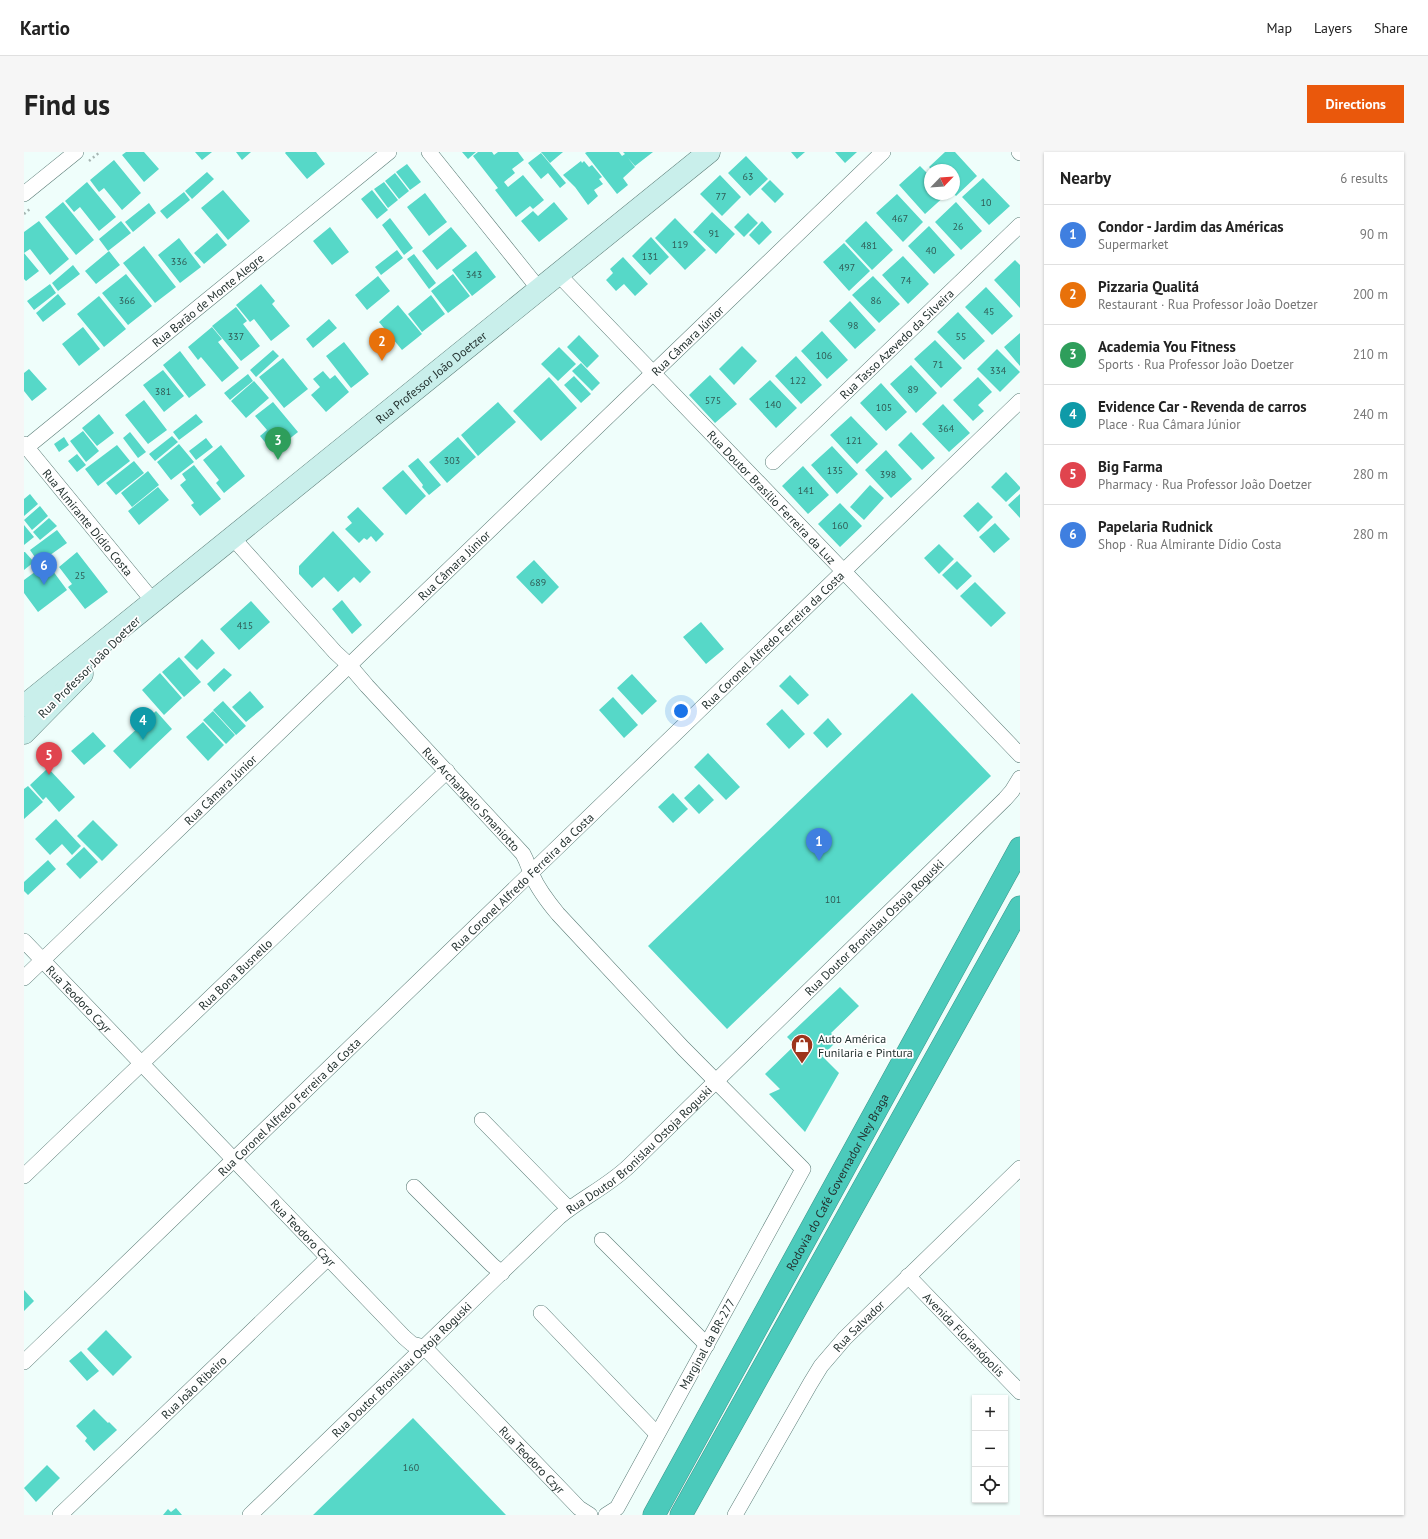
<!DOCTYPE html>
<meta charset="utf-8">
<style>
:root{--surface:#fff;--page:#f6f6f6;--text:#222;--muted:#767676;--line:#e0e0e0;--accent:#ea580c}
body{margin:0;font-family:"PT Sans",sans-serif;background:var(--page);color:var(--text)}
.controls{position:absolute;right:12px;bottom:12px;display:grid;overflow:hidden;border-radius:0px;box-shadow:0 1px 3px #0004}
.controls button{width:36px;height:36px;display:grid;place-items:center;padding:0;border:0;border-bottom:1px solid var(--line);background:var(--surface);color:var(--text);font:20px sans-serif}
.compass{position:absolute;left:900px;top:12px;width:36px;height:36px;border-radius:50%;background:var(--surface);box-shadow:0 1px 3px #0004;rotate:65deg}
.you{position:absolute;left:657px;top:559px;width:14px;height:14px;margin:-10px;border:3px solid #fff;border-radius:50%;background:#1a73e8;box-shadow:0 0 0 6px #1a73e833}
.badge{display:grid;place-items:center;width:26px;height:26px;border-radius:50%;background:var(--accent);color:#fff;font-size:13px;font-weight:700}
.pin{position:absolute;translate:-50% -33px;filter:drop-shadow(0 1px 2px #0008)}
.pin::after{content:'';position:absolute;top:21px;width:14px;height:12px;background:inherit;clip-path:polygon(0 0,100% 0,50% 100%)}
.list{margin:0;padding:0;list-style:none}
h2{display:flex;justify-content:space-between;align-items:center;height:52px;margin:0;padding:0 16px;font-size:17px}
h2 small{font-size:13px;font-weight:400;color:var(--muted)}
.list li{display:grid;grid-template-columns:26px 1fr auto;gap:12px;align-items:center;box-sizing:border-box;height:60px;padding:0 16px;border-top:1px solid var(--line)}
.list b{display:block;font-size:15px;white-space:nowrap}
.list p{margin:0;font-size:13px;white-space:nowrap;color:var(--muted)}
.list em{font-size:13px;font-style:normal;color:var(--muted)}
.icon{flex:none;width:22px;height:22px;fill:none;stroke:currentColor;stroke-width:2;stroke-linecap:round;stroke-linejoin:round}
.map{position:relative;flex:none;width:996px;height:1363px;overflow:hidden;border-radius:0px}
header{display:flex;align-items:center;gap:24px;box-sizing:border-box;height:56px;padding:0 20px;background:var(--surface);border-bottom:1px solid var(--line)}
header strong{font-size:19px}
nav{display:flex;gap:22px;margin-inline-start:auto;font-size:14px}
.intro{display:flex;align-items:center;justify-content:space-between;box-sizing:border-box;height:96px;padding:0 24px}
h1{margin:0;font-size:28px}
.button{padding:10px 18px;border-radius:0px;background:var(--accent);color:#fff;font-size:14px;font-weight:700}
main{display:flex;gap:24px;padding:0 24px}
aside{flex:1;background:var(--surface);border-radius:0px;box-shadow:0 1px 3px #0004}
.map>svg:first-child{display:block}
.building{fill:#56d8c8}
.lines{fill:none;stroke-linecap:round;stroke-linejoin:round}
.street-casing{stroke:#5b7c77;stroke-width:16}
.secondary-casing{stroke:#5b7c77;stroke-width:23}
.highway-casing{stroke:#3d958a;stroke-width:23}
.path{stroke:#a7b6b3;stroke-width:2.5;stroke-dasharray:2 3;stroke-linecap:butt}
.street{stroke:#fff;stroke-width:15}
.secondary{stroke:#c9efeb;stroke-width:22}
.highway{stroke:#4bcabb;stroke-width:22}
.labels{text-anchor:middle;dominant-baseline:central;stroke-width:3.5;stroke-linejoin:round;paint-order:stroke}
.number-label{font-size:10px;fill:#305c56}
.street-label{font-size:12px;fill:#243230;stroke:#fff}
.poi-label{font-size:12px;fill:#243230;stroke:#fff;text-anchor:start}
</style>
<header>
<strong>Kartio</strong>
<nav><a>Map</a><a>Layers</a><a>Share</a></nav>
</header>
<div class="intro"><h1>Find us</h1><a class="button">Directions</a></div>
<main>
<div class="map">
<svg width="996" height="1363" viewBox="0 0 996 1363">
<rect width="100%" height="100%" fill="#effefb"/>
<!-- building -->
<path class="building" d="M102,0H120L135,17L120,30L98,3Z
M171,0H188L178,8Z
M212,0H227L218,8Z
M262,0H292L301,12L283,27L261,1Z
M438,0H452L444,7Z
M454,0H468L470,3L474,0H494L500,8L488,17L491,21L480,30L484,35L499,23L520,48L509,57L506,54L492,65L471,38L474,36L449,4Z
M517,0H539L526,11Z
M563,0H595L598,4L601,2L599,0H629L611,14L604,6L611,15L599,26L604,33L593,42L561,1Z
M767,0H781L773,7Z
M811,0H833L821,11Z
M921,0H931L953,24L932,44L930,42V18H908L905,15Z
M517,1L542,31L536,36L524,21L517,27L504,11Z
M722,4L744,27L726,44L704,21Z
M90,8L117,41L98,58L80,36L75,40L66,28Z
M557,9L558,11L560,9L565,15L568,13L578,25L575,27L579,32L570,38L574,44L564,53L551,35L539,23Z
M383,12L397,30L386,38L372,20Z
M896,14L906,24V42H923L901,62L875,33Z
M183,20L190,27L168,47L161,39Z
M371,21L385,39L375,47L361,29Z
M696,23L717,45L698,64L676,42Z
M959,26L986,54L965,73L938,45Z
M746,28L760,42L751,51L737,37Z
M63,30L92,65L75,79L56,55L50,60L41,49Z
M360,30L374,48L364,56L350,37Z
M199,38L226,69L204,88L177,56Z
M348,38L364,58L353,67L337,47Z
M160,40L166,48L143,67L136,59Z
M401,41L423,70L405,84L383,55Z
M873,42L899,70L879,90L852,61Z
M39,50L70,88L52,103L21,65Z
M530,50L544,67L515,90L497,69L509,59L514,64Z
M932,50L958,79L937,98L911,70Z
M125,51L132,61L109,80L101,70Z
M688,60L711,82L692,102L669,80Z
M724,61L734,71L720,85L710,75Z
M366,66L389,96L380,103L358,73Z
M651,66L682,98L661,118L631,86Z
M15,69L45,107L26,123L6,97L0,101L15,119L2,129L0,127V80Z
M97,69L107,81L84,99L75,87Z
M738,69L748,80L735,93L725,83Z
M842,69L869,98L848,118L821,89Z
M905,74L931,103L910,122L884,94Z
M306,75L325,100L308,113L289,89Z
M427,75L443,94L413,118L398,99Z
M193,81L203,93L180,112L170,101Z
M627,85L645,105L626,123L608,104Z
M155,86L177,115L156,131L134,103Z
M820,91L846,119L825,139L799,110Z
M120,94L152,135L131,151L99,111Z
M373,98L379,106L357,123L351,115Z
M85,99L96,113L72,132L61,119Z
M452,99L472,125L448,144L428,118Z
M390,102L412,131L405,137L383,107Z
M879,104L905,132L884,152L858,123Z
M599,105L624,132L611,144L600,132L592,139L582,128L589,121L586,117Z
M991,108L996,113V156L970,128Z
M49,113L56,122L34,139L28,131Z
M102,122L128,154L104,173L78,141Z
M429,122L446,144L424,161L407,139Z
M354,124L366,139L343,158L331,143Z
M849,124L876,152L855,171L828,143Z
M26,132L32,141L10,158L3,149Z
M237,132L251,149L248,152L266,174L247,189L230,167L226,170L212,153Z
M962,135L989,164L968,183L941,155Z
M34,142L42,152L19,170L12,161Z
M407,143L421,162L398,180L384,162Z
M75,144L102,177L80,195L53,162Z
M826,149L852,178L831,197L805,169Z
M374,153L398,182L378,198L355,170Z
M212,155L223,169L219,172L236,194L217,209L188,174Z
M934,160L961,189L940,208L913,180Z
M305,167L313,176L289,196L282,187Z
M59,175L76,197L55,214L38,192Z
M188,175L198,187L194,190L215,216L198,230L177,205L174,208L164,195Z
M798,179L824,208L803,227L777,199Z
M996,181V214L980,195Z
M555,183L575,204L563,216L543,195Z
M911,188L938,216L917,236L890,207Z
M320,190L345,222L327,236L302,204Z
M718,194L733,209L710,233L695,217Z
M535,195L552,212L534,229L517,212Z
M973,197L996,220L976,240L953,217Z
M249,198L255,204L232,225L226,218Z
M156,199L182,233L165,246L139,213Z
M772,204L798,233L777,252L751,224Z
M259,206L284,237L260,256L235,225Z
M557,211L576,231L568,239L548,219Z
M887,213L913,241L892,261L866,232Z
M5,217L23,237L8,249L0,239V221Z
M139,218L160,244L140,260L119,233Z
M299,219L306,227L311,223L325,240L302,260L287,243L296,235L289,227Z
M224,222L229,229L206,248L200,241Z
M686,223L713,252L691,271L665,243Z
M550,224L567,242L557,251L540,233Z
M525,225L553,256L517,289L489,259Z
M954,225L968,240L954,253L960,259L949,269L929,248Z
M746,228L773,256L752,276L725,247Z
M230,229L245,246L222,266L207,249Z
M857,231L883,260L862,279L836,251Z
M120,248L143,278L124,292L101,263Z
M249,250L274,280L249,300L236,284L243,278L231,264Z
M474,250L492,270L454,304L437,283Z
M919,252L946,281L925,300L898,272Z
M75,262L90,281L73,294L58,276Z
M172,262L179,270L155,288L149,280Z
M827,264L854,292L833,312L806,283Z
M59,279L75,299L62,310L46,289Z
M106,280L122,300L114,306L99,286Z
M887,280L911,306L898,318L874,293Z
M148,284L154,290L131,309L125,302Z
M40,285L45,293L35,300L30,292Z
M434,285L452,305L423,331L405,310Z
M182,286L189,295L172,308L165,299Z
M155,292L170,310L147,328L133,310Z
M93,293L106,309L74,334L61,317Z
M197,293L221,324L200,341L192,331L195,328L179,308Z
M808,294L834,322L813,342L787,313Z
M862,298L888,327L867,346L841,318Z
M53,302L62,313L53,320L44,309Z
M394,306L417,333L405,343L398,335L399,333L384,314Z
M110,309L120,321L92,343L82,331Z
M170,313L197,347L176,364L167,353L170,351L156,333L162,328L158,322Z
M779,314L805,343L784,362L758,334Z
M379,318L402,344L382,363L358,336Z
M124,319L135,333L108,355L97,341Z
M982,320L996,335V337L982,350L967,335Z
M846,333L860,346L840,368L826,355Z
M134,335L145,348L115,373L104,359Z
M6,342L14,352L0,364V347Z
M996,342V366L984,353Z
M954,350L969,365L954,380L939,364Z
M816,351L838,374L816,395L794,372Z
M16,354L24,364L8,378L0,368Z
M334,355L360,382L352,390L347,384L343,388L340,386L335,391L321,377L328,371L323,365Z
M25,366L33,374L16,388L9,380Z
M971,371L986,387L970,401L955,385Z
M0,373L10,385L0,393Z
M33,378L43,391L15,411L6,398Z
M309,379L347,420L336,431L330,425L314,440L300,425L288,436L275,422V414Z
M915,392L930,407L915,422L900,406Z
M0,400H1L10,410L0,418Z
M53,400L84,440L61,457L44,435L48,432L35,415Z
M510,408L535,435L518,452L492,425Z
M933,409L948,424L933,438L918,423Z
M23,411L43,438L14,460L0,441V428Z
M951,430L982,461L967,475L936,444Z
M318,448L338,473L328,482L308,457Z
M227,449L246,470L215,498L196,477Z
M677,470L700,497L682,512L659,485Z
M178,487L191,501L173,518L160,505Z
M155,505L177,530L160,545L138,520Z
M200,516L208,523L190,540L183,532Z
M136,521L158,546L140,563L118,538Z
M608,522L633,549L618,563L593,536Z
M766,523L785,543L774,553L755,534Z
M226,539L240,555L222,570L208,555Z
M888,541L967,624L703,877L624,794Z
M589,545L614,573L600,586L575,558Z
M199,549L222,574L212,583L189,558Z
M758,557L781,582L765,597L742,572Z
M132,559L148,577L106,617L89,599Z
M189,559L211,583L202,592L179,568Z
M804,566L818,582L803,596L789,581Z
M179,570L200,593L184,609L162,585Z
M69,580L82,594L60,613L47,599Z
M684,601L716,635L702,648L670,615Z
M24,616L51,645L35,660L22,645L19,648L6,633Z
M675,632L690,648L675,662L660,646Z
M4,634L19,650L0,667V637Z
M649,641L664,657L649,671L634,655Z
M32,667L57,694L48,703L38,692L26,703L11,687Z
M69,668L94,693L78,709L53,684Z
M60,695L74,710L56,727L42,712Z
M24,708L32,717L4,743L0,739V730Z
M816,835L835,854L807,881L814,888L798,904L815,921L781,980L745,942L756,937L741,922L771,893L763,885Z
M0,1138L10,1149L0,1159Z
M82,1178L108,1205L89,1224L63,1197Z
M57,1199L75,1219L63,1229L45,1209Z
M70,1257L84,1271L85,1270L93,1278L70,1299L61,1289L63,1286L52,1274Z
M389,1266L482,1363H289Z
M23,1313L36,1326L12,1350L0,1336Z
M152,1356L158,1363H139L144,1357L147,1360Z"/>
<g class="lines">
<!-- street casing -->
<g class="street-casing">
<g id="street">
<path d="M405,0L515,137"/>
<path d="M995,0L996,1"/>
<path d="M0,42L52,0"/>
<path id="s1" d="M534,122L996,603"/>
<path id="s2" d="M0,292L129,449"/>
<path id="s3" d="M3,295L365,0"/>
<path id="s4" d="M749,310L996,73"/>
<path id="s5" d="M208,385L311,500L325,513L343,534L499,702C504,711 504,715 508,723C514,737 524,750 534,762L659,896L779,1017L593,1356L582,1363"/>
<path id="s6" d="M0,789L380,1185L388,1192L400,1195L555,1356L566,1363"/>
<path id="s7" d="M0,826L859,0"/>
<path d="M458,968L545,1057"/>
<path id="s8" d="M0,1024L423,619"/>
<path d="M390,1035L468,1113L478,1121"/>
<path d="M578,1088L683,1193"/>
<path id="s9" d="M884,1124L996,1240"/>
<path d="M517,1161L633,1282"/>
<path id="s10" d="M0,1210L996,249"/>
<path id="s11" d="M36,1363L303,1107"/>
<path id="s12" d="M226,1363L535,1065C558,1046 584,1034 605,1014L981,647L988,639L996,626"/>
<path id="s13" d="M711,1363L786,1232L797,1214L821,1186L996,1016"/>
</g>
</g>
<!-- secondary casing -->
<g class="secondary-casing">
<g id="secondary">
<path id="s14" d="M0,554L685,0"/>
<path d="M0,581L58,522"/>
</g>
</g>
<!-- highway casing -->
<g class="highway-casing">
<g id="highway">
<path id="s15" d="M630,1363L996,696"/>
<path d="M657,1363L996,755"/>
</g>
</g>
<!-- path -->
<path class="path" d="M65,9L76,0
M0,62L7,56"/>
<!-- street -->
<use href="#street" class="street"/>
<!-- secondary -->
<use href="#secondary" class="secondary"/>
<!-- highway -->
<use href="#highway" class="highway"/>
</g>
<!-- icons -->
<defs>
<g id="shop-pin" transform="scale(1.15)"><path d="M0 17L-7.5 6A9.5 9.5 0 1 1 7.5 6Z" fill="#9d341c" stroke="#fff"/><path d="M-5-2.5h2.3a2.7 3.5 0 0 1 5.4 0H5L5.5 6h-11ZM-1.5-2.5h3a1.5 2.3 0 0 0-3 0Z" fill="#fff"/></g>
</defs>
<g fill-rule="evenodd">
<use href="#shop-pin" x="778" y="893"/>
</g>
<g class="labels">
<!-- number labels -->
<g class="number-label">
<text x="724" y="24">63</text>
<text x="697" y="44">77</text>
<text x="962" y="50">10</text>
<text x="876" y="66">467</text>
<text x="934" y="74">26</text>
<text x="690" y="81">91</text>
<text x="656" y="92">119</text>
<text x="845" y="93">481</text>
<text x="907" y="98">40</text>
<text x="626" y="104">131</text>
<text x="155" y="109">336</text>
<text x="823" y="115">497</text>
<text x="450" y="122">343</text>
<text x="882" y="128">74</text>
<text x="103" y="148">366</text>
<text x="852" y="148">86</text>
<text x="965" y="159">45</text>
<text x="829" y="173">98</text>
<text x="212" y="184">337</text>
<text x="937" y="184">55</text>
<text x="800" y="203">106</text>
<text x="914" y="212">71</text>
<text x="974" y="218">334</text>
<text x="774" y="228">122</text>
<text x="889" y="237">89</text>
<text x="139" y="239">381</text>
<text x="689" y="248">575</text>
<text x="749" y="252">140</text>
<text x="860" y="255">105</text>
<text x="922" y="276">364</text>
<text x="830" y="288">121</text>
<text x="428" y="308">303</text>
<text x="811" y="318">135</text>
<text x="864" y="322">398</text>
<text x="782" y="338">141</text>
<text x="816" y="373">160</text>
<text x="56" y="423">25</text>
<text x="514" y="430">689</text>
<text x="221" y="473">415</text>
<text x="809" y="747">101</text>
<text x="387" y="1315">160</text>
</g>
<!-- street labels -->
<g class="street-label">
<text stroke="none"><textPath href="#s3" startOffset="233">Rua Barão de Monte Alegre</textPath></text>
<text stroke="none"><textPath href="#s7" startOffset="920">Rua Câmara Júnior</textPath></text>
<text stroke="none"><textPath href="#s4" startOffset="171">Rua Tasso Azevedo da Silveira</textPath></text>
<text stroke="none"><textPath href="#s14" startOffset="523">Rua Professor João Doetzer</textPath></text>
<text stroke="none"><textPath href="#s1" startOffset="309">Rua Doutor Brasílio Ferreira da Luz</textPath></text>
<text stroke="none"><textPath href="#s2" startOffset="101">Rua Almirante Dídio Costa</textPath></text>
<text stroke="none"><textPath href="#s7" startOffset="596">Rua Câmara Júnior</textPath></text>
<text stroke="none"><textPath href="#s10" startOffset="1040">Rua Coronel Alfredo Ferreira da Costa</textPath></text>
<text transform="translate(65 515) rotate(-45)">Rua Professor João Doetzer</text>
<text stroke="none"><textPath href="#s7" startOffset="272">Rua Câmara Júnior</textPath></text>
<text stroke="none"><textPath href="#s5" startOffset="355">Rua Archangelo Smaniotto</textPath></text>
<text stroke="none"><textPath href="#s10" startOffset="692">Rua Coronel Alfredo Ferreira da Costa</textPath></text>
<text stroke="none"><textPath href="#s12" startOffset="858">Rua Doutor Bronislau Ostoja Roguski</textPath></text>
<text stroke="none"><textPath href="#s8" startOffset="292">Rua Bona Busnello</textPath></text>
<text stroke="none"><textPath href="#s6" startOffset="80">Rua Teodoro Czyr</textPath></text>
<text stroke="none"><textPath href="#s10" startOffset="368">Rua Coronel Alfredo Ferreira da Costa</textPath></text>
<text stroke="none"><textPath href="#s12" startOffset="534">Rua Doutor Bronislau Ostoja Roguski</textPath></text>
<text stroke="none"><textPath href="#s15" startOffset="380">Rodovia do Café Governador Ney Braga</textPath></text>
<text stroke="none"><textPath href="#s6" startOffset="404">Rua Teodoro Czyr</textPath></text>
<text stroke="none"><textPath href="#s13" startOffset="227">Rua Salvador</textPath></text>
<text stroke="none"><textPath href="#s9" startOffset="81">Avenida Florianópolis</textPath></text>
<text transform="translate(683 1192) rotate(-61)">Marginal da BR-277</text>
<text stroke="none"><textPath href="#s12" startOffset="210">Rua Doutor Bronislau Ostoja Roguski</textPath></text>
<text stroke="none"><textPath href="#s11" startOffset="185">Rua João Ribeiro</textPath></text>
<text stroke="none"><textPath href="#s6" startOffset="728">Rua Teodoro Czyr</textPath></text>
</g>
<!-- poi labels -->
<g class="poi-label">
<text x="794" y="886">Auto América<tspan x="794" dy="14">Funilaria e Pintura</tspan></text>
</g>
</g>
</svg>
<div class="controls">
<button>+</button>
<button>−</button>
<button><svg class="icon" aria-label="locate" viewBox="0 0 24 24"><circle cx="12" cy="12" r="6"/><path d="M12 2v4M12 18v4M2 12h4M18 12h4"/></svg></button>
</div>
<svg class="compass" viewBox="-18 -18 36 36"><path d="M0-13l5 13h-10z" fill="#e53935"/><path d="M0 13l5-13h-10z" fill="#767676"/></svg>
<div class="you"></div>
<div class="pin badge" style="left:795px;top:709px;background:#3f7fe0">1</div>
<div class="pin badge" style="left:358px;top:209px;background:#e8710a">2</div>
<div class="pin badge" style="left:254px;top:308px;background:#2e9e5b">3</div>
<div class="pin badge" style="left:119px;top:588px;background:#0f9aa8">4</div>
<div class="pin badge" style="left:25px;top:623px;background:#e0444e">5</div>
<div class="pin badge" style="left:20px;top:433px;background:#3f7fe0">6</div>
</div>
<aside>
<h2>Nearby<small>6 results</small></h2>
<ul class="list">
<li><span class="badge" style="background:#3f7fe0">1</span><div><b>Condor - Jardim das Américas</b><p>Supermarket</p></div><em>90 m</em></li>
<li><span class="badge" style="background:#e8710a">2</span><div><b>Pizzaria Qualitá</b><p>Restaurant · Rua Professor João Doetzer</p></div><em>200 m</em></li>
<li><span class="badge" style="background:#2e9e5b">3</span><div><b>Academia You Fitness</b><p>Sports · Rua Professor João Doetzer</p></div><em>210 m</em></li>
<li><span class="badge" style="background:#0f9aa8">4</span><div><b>Evidence Car - Revenda de carros</b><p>Place · Rua Câmara Júnior</p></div><em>240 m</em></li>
<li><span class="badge" style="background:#e0444e">5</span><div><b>Big Farma</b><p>Pharmacy · Rua Professor João Doetzer</p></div><em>280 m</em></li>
<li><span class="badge" style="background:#3f7fe0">6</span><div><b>Papelaria Rudnick</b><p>Shop · Rua Almirante Dídio Costa</p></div><em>280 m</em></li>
</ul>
</aside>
</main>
